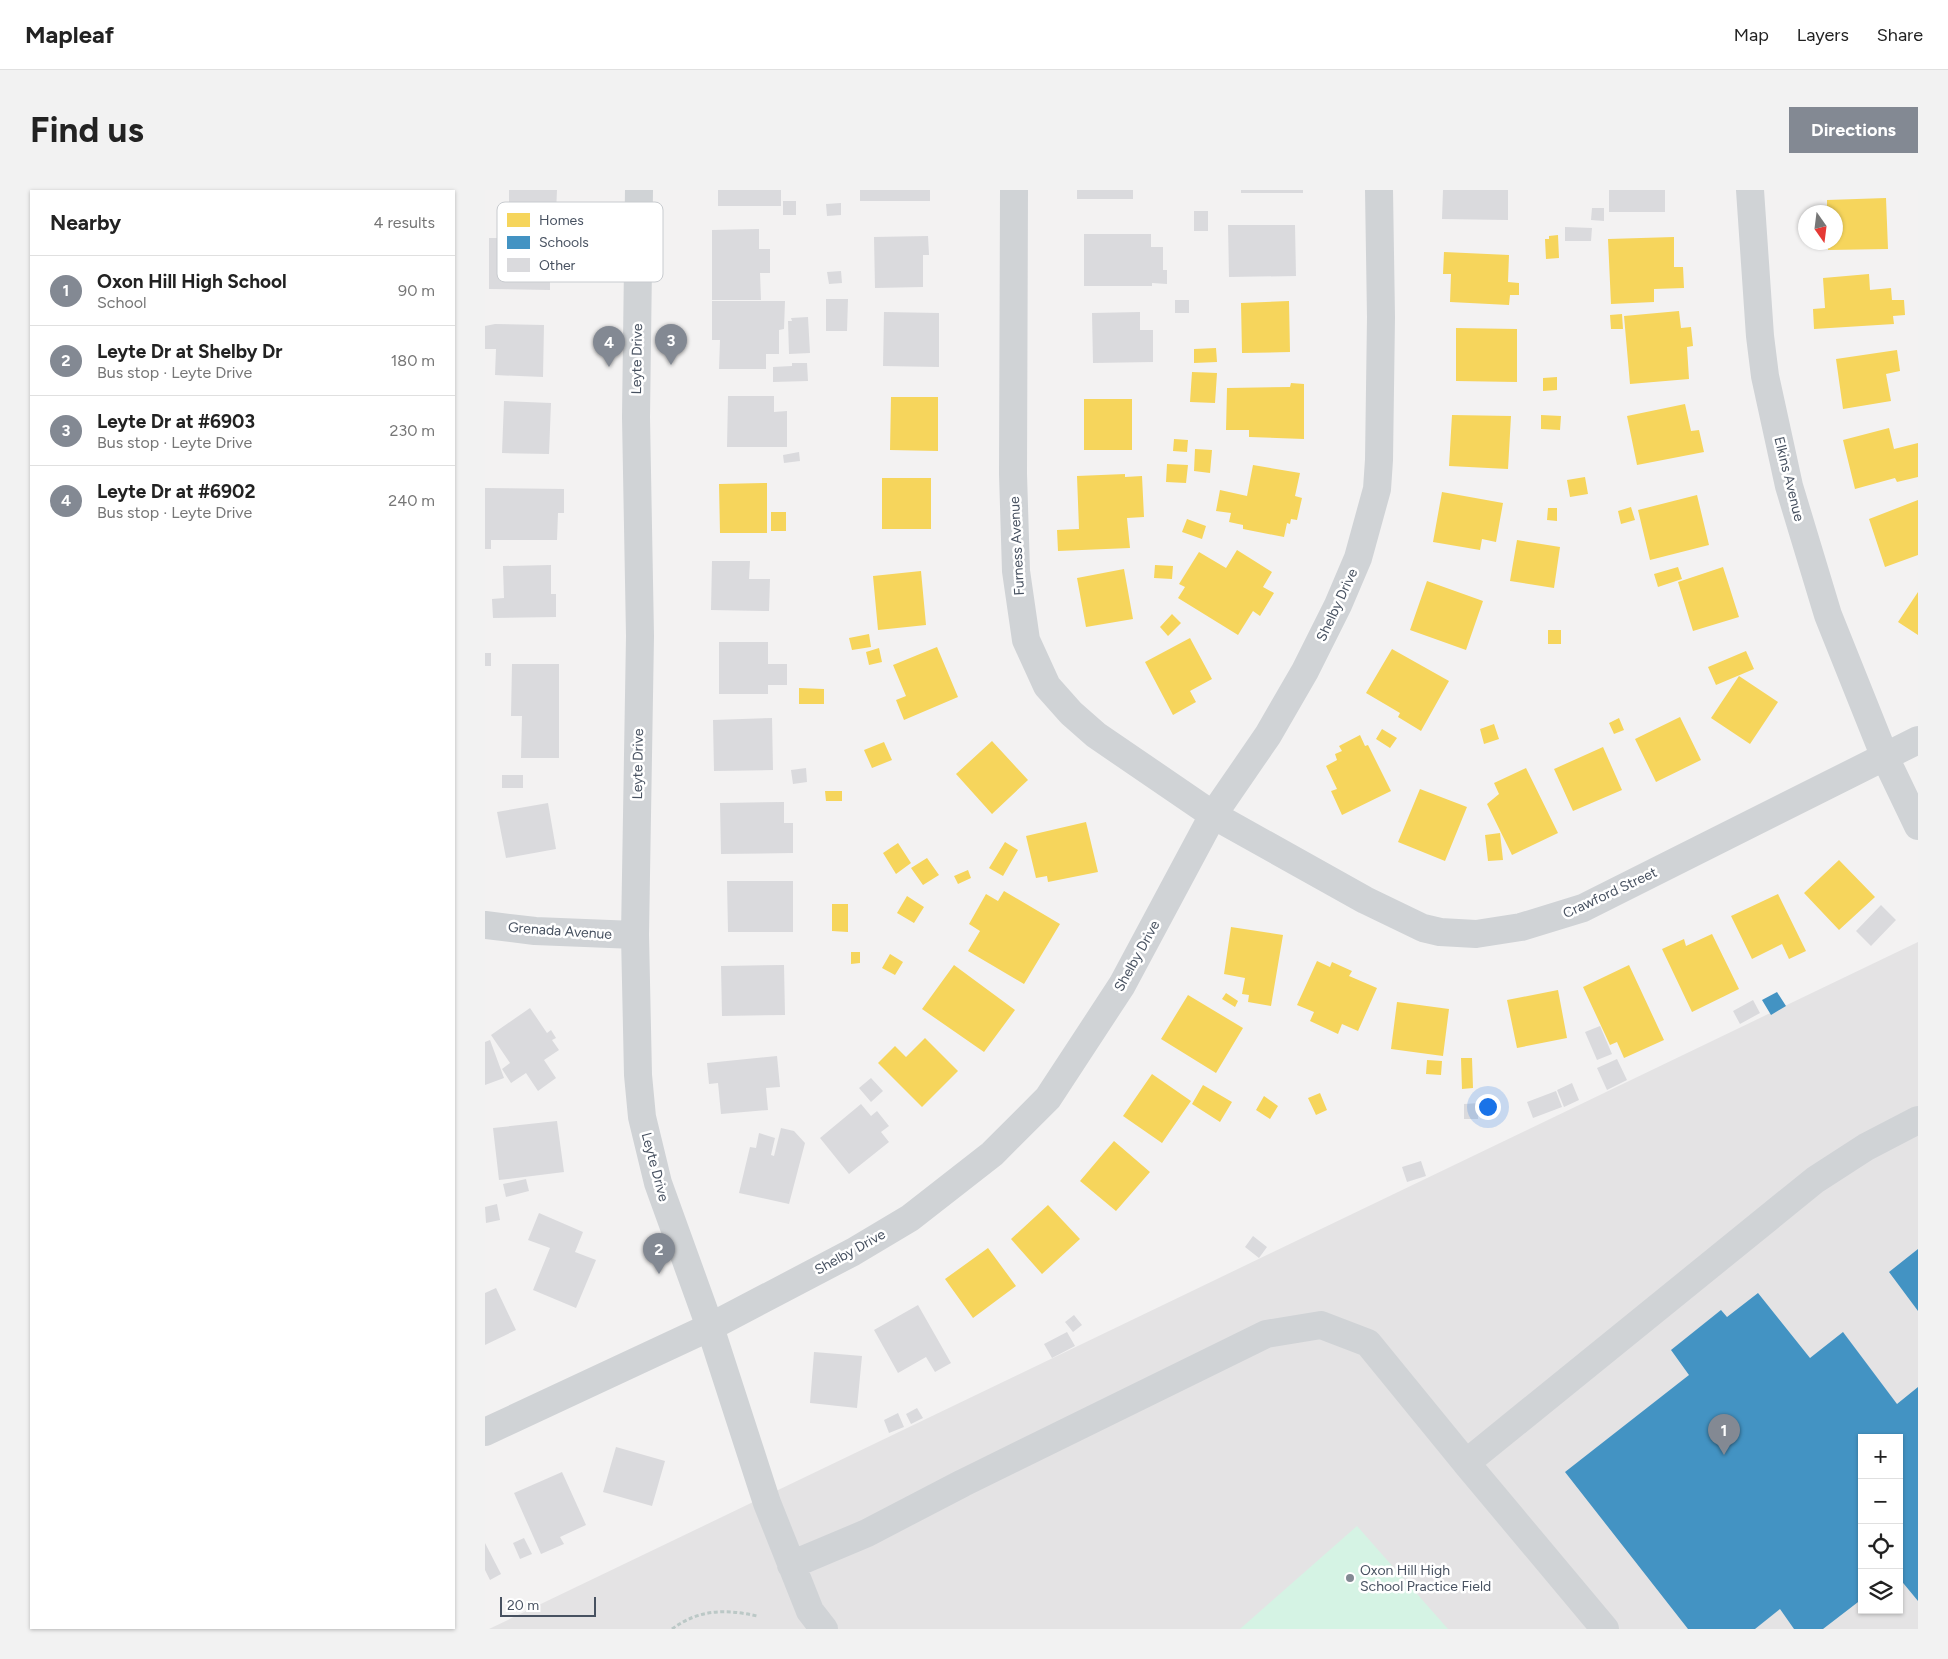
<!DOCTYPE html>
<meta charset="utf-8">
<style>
:root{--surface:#fff;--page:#f2f2f2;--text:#222;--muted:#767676;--line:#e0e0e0;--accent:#838993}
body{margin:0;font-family:Figtree,sans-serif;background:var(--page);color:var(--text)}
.controls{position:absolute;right:15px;bottom:15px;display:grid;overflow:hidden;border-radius:0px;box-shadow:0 1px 4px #0004}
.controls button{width:45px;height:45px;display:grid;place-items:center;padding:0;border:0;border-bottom:1px solid var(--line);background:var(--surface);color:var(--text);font:25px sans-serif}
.compass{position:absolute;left:1313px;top:15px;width:45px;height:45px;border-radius:50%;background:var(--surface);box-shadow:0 1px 4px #0004;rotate:166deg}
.scale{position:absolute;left:15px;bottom:12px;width:96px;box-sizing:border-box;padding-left:5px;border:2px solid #475160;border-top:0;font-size:14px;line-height:18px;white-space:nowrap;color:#475160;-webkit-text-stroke:4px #fff;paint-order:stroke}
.you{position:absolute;left:1002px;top:916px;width:18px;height:18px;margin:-12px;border:4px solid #fff;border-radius:50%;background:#1a73e8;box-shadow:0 0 0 8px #1a73e833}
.badge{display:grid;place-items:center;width:32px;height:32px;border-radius:50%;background:var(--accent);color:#fff;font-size:16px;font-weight:700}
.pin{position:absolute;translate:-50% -41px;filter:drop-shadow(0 1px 2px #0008)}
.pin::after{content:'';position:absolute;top:26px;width:18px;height:15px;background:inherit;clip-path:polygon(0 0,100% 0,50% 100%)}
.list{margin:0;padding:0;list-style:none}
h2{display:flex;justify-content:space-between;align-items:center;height:65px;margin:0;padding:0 20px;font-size:21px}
h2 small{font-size:16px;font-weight:400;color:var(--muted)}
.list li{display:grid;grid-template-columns:32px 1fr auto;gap:15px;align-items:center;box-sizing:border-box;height:70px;padding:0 20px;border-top:1px solid var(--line)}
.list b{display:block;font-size:19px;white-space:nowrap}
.list p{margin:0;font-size:16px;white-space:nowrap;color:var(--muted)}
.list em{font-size:16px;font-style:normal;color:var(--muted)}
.icon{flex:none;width:28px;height:28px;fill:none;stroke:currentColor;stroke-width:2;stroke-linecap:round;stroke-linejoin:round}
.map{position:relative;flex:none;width:1433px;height:1439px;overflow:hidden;border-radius:0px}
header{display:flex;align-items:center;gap:30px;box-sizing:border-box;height:70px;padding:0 25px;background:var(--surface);border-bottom:1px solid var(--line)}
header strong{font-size:24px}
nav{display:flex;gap:28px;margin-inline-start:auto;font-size:18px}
.intro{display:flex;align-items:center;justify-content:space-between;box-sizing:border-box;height:120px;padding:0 30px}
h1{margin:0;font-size:35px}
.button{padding:12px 22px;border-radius:0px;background:var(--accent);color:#fff;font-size:18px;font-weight:700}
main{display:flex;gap:30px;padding:0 30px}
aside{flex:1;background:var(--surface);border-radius:0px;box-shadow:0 1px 4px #0004}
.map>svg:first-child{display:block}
.education{fill:#e4e3e4;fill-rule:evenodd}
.green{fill:#d5f3e4}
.homes{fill:#f6d55c}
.schools{fill:#4393c3}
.building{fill:#dadadd}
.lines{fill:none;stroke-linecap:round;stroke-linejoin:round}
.path{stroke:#bbc8c6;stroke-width:3;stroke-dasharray:4 2.5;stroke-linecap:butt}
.minor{stroke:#d0d3d6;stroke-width:28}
.poi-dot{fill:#838993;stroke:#fff;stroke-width:2}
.labels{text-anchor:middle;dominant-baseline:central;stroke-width:5;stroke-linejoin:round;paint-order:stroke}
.street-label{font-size:14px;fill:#475160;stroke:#fff}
.poi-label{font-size:14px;fill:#475160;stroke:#fff;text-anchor:start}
.key{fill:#fff;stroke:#c8cbcf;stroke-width:1}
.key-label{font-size:14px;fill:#475160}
</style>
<header>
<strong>Mapleaf</strong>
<nav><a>Map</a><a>Layers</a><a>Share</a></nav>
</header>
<div class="intro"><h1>Find us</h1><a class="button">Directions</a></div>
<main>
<aside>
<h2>Nearby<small>4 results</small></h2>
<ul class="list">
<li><span class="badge">1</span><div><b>Oxon Hill High School</b><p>School</p></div><em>90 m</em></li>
<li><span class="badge">2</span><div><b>Leyte Dr at Shelby Dr</b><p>Bus stop · Leyte Drive</p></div><em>180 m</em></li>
<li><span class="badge">3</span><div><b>Leyte Dr at #6903</b><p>Bus stop · Leyte Drive</p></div><em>230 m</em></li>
<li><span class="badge">4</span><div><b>Leyte Dr at #6902</b><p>Bus stop · Leyte Drive</p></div><em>240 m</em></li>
</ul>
</aside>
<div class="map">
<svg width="1433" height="1439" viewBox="0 0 1433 1439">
<rect width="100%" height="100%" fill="#f3f2f2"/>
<!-- education -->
<path class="education" d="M1433,752V1439H4ZM1377,1248H1414V1420H1377Z"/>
<!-- green -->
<path class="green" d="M872,1336L963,1439H755Z"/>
<!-- homes -->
<path class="homes" d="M1401,8L1403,59L1343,60V52H1350V22H1342V10Z
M1073,45L1074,68L1061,69L1060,49H1064V46Z
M1189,47V77H1198L1199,98L1169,99V112L1126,114L1123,49Z
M959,62L1024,65L1023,92L1034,93V105H1025L1024,115L965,112L966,84H958Z
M1384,84L1385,100L1406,98L1407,110H1419L1420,125L1408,126L1409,134L1329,139L1328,119L1340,118L1338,88Z
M804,111L805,162L757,163L756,113Z
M1194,121L1196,138L1206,137L1208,156L1202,157L1204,189L1145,194L1139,126Z
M1137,124L1138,139H1126L1125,125Z
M971,138L1032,139V192L971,191Z
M731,158L732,172L709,173V159Z
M1412,160L1415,181L1401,184L1406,211L1358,219L1351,169Z
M707,182L732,183L730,213L705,212Z
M1072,187V200L1058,201V188Z
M806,193L819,194V249L764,247V240H741L742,198L805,197Z
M406,207H453V261L405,260Z
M599,209H647V260H599Z
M1200,214L1206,241L1214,240L1219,262L1152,275L1142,226Z
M967,225L1026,226L1023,279L964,276Z
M1056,225L1076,226L1075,240L1056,239Z
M1404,238L1409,259L1433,253V287L1412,292L1410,288L1370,299L1358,250Z
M689,249L703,250L702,262L688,261Z
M710,259L727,260L725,283L709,281Z
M682,274L703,275L701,293L681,292Z
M768,275L815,283L810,306L817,308L812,330L806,329L805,334L802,333L799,347L758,339V335L744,332L746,323L731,321L735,300L762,306Z
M640,284V287L657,286L659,327L642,328L645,358L573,361L572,340L594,339L592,286Z
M1100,287L1103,304L1085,307L1082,290Z
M397,288H446V339H397Z
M282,293V343H235L234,294Z
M957,302L1018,313L1011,352L997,349L995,360L948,352Z
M1212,305L1224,355L1165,370L1153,320Z
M1433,310V365L1400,377L1384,329Z
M1146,317L1150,330L1136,334L1133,321Z
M1063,318H1072V331L1062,330Z
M286,322H301V341H286Z
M702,329L721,336L717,349L697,342Z
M1032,350L1075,357L1069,398L1025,391Z
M752,360L787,382L778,397L789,403L775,426L768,421L753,445L693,408L700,397L694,394L714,362L741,378Z
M670,375L688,376L687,389L669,388Z
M1193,377L1197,389L1173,397L1169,384Z
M1238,377L1254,427L1208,441L1193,392Z
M639,379L648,429L601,437L592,388Z
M436,381L441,435L393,440L388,386Z
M942,391L998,411L981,460L925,440Z
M1433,402V445L1413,432Z
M687,424L696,433L683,446L675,437Z
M1063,440H1076V454H1063Z
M384,444L386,457L367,460L364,448Z
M705,448L727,489L705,501L711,512L688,525L660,472Z
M452,457L473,507L419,530L411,510L421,506L408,475Z
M394,458L397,472L384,475L381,462Z
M907,459L964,491L936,541L913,527L915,523L881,503Z
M1261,461L1269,479L1231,495L1223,477Z
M1254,486L1293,512L1265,554L1226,528Z
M314,498L339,499V514H314Z
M1195,527L1216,570L1171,592L1150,549Z
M1134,528L1139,540L1129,544L1124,533Z
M1009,534L1014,549L999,554L995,539Z
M897,539L912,548L905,558L891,549Z
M875,545L880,556L883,555L906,601L857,625L846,601L852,599L841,576L852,570L850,564L857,561L854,556Z
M507,551L543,590L507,624L471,584Z
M399,552L407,570L387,578L379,560Z
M1118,557L1137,600L1088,621L1069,579Z
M1041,578L1073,643L1027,665L1002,614L1014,604L1009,593Z
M935,599L982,617L960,671L913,652Z
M340,601H357V611H341Z
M601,632L613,682L563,692L562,686L551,688L541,646Z
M1015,643L1018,670L1003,671L1000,645Z
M520,652L533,660L518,686L504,678Z
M413,653L426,673L411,684L398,663Z
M442,668L454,685L438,695L426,678Z
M1354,670L1390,707L1354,740L1319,703Z
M483,680L486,688L473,694L469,686Z
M519,701L575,734L539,794L483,761L495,741L484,734L501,704L513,711Z
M1293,704L1321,761L1304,769L1297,754L1267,769L1246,726Z
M422,706L439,717L429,733L412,723Z
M347,714H363V742L347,741Z
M746,737L798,745L786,816L763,812L764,805L757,804L760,788L739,784Z
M1227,744L1254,799L1207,822L1177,759L1199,749L1201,756Z
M366,762H375V773L366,774Z
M405,764L418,772L410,785L397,778Z
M832,771L845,777L847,772L867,781L864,786L892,798L873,841L857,834L853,844L825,831L829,822L812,815Z
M469,775L530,820L499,862L437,819Z
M1144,775L1179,850L1139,868L1132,852L1125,855L1098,797Z
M1073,800L1082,848L1032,858L1022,810Z
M741,803L753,811L750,817L737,809Z
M703,805L758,838L731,883L676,849Z
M912,812L964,819L958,866L906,859Z
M440,848L473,881L437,917L393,873L410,856L421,867Z
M976,868H987L988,898L977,899Z
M942,870L957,871L956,885L941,884Z
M667,884L706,911L677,953L638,926Z
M718,895L747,912L735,932L707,914Z
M835,903L842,920L831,925L823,908Z
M779,906L793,916L785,929L771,920Z
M629,951L665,982L631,1021L595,991Z
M563,1015L595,1049L557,1084L526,1049Z
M503,1058L531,1096L488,1128L460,1089Z"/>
<!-- schools -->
<path class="schools" d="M1292,802L1301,816L1286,825L1277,810Z
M1433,1059V1121L1404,1082Z
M1273,1103L1325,1168L1358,1142L1412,1214L1433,1197V1411L1414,1388V1248H1377V1398L1374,1400L1377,1409L1338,1439H1309L1295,1419L1270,1439H1203L1080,1282L1204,1185L1186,1160L1236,1120L1242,1127Z"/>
<!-- building -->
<path class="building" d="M24,0H72L71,23L24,22Z
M233,0H296V16H233Z
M375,0H445V11H375Z
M592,0H648V9H592Z
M756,0H818V3H756Z
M958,0H1023V30L957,29Z
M1124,0H1180V22H1124Z
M298,11H311V25H298Z
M356,13V25L342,26L341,14Z
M1107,18H1119V31L1106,30Z
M709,21H723V41H709Z
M743,35H810L811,86L744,87Z
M1080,37L1107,38L1106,51H1080Z
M274,39V59H285V83H275L276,110H227V40Z
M599,44H666V57H678V80H682V94L667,93V96H599Z
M443,46L444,65H438V97L390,98L389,47Z
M4,48H65V100L4,99Z
M356,81L357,93L344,94L342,82Z
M341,109H363L362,141H341Z
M690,110H704V123H690Z
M227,111H300L299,139L294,140V164H281V179H234L235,150H227Z
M399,122L454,123V177L398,176Z
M655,122V140H668V172L608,173L607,123Z
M323,127L325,163L304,164L303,131H307L306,128Z
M10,134L59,135L58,187L10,185L11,159H0V136Z
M307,173H322L323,191L288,192V177L307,176Z
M243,206H289V222L302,221V257H242Z
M19,211L66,213L64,264L17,263Z
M314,262L315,271L299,273L298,265Z
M0,298L79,299V323H73L72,350H6V359H0Z
M227,371H265L264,389H285L284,421L226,420Z
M66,375V404H71V427L8,428L7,409L19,408L18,376Z
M234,452H283V474H302V495H283V504H234Z
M0,463H6V476H0Z
M27,474H74V568H36L37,526H26Z
M287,528L288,580L229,581L228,530Z
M321,578L322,592L308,594L306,580Z
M17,585H38V598H17Z
M299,612V633H308V663L236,664L235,613Z
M63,613L71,659L21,668L12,622Z
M242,691H308V742H243Z
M1396,715L1411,730L1386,756L1371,741Z
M299,775L300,825L237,826L236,776Z
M1268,810L1275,823L1255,834L1248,821Z
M45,818L62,843L66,840L71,848L67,850L74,860L59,870L71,888L53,901L41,883L26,893L17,879L25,873L6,845Z
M1115,836L1127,864L1112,870L1100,842Z
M5,850L19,888L0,895V852Z
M292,866L295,897L281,898L283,920L236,924L233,893L224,894L222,873Z
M1132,869L1142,890L1122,900L1112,878Z
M386,888L398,901L386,912L374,898Z
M1087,893L1094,910L1079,917L1072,900Z
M1071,901L1077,917L1048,928L1042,912Z
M994,913L993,929H979V914Z
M376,914L386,926L392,921L404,936L396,942L404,952L364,984L335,948Z
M72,931L79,982L14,990L8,938Z
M296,938L309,941L320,953L304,1014L254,1003L265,957L271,958L274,943L290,948L286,965L289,966Z
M936,971L941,986L922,992L917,977Z
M41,989L44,1001L21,1007L18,994Z
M12,1014L15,1030L1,1033L0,1017Z
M54,1023L98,1042L90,1062L111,1070L91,1118L48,1100L65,1058L43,1050Z
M768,1046L782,1057L774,1068L760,1057Z
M11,1098L31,1140L0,1155V1103Z
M433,1115L466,1173L450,1182L441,1167L413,1183L389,1140Z
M589,1125L597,1135L588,1142L580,1132Z
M582,1142L590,1156L567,1168L559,1154Z
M329,1162L377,1166L372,1218L325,1213Z
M432,1218L438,1228L426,1234L421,1224Z
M413,1223L419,1237L404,1243L399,1230Z
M131,1257L180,1271L167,1316L118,1302Z
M77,1282L101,1335L75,1347L79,1354L56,1364L29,1303Z
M39,1348L47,1364L35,1369L28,1353Z
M0,1353L16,1384L5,1390L0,1380Z"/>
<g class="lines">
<!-- path -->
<path class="path" d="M187,1439C214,1419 241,1419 272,1426"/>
<!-- minor -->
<path class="minor" d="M154,0L151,227L155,446L150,745L153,885L157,927L173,993L225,1137L282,1313L325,1421L339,1439
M529,0L528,284L531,381L541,450L562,496L586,523L611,545L728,625L880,710L938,738L955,742L991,744L1036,737L1098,718L1433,550
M1265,0L1275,146L1280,186L1304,296L1343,425L1399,565L1433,636
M0,735L50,741L150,745
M0,1242L225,1137L368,1062L425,1028L507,964L563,908L637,795L728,625L783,545L820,481L853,415L873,368L892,299L894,270L896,127L894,0
M981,1273L1120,1439
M306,1375L382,1343L478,1293L781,1144L836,1135L883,1153L981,1273L1330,990L1381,957L1433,930"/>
</g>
<!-- markers -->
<circle class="poi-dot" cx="865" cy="1388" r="5"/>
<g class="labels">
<!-- street labels -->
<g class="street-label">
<text transform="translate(152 169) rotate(-89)">Leyte Drive</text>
<text transform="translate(1304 289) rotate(76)">Elkins Avenue</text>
<text transform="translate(532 356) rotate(-93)">Furness Avenue</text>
<text transform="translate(852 415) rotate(-65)">Shelby Drive</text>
<text transform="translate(153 574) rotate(-89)">Leyte Drive</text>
<text transform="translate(1125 703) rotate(-25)">Crawford Street</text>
<text transform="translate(75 741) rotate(4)">Grenada Avenue</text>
<text transform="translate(652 766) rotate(-61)">Shelby Drive</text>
<text transform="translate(170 977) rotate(75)">Leyte Drive</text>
<text transform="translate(365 1062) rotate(-29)">Shelby Drive</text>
</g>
<!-- poi labels -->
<g class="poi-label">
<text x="875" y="1380">Oxon Hill High<tspan x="875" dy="16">School Practice Field</tspan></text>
</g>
</g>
<!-- legend -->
<rect x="12" y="12" width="166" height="80" rx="8" class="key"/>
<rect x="22" y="23" width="23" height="14" fill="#f6d55c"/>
<rect x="22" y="46" width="23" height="13" fill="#4393c3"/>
<rect x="22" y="68" width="23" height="14" fill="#dadadd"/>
<g class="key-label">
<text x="54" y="35">Homes</text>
<text x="54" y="57">Schools</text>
<text x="54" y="80">Other</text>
</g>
</svg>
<div class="controls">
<button>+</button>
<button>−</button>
<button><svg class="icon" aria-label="locate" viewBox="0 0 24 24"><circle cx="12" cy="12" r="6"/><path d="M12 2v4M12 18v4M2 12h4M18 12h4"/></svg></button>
<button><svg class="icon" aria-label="layers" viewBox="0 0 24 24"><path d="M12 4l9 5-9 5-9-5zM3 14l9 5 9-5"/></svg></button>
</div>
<svg class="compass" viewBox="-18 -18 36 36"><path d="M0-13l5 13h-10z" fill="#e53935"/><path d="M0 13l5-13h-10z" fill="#767676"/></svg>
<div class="scale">20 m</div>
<div class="you"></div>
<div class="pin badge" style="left:1239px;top:1265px">1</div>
<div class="pin badge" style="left:174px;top:1084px">2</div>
<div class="pin badge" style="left:186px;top:175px">3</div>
<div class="pin badge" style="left:124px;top:177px">4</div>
</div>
</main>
